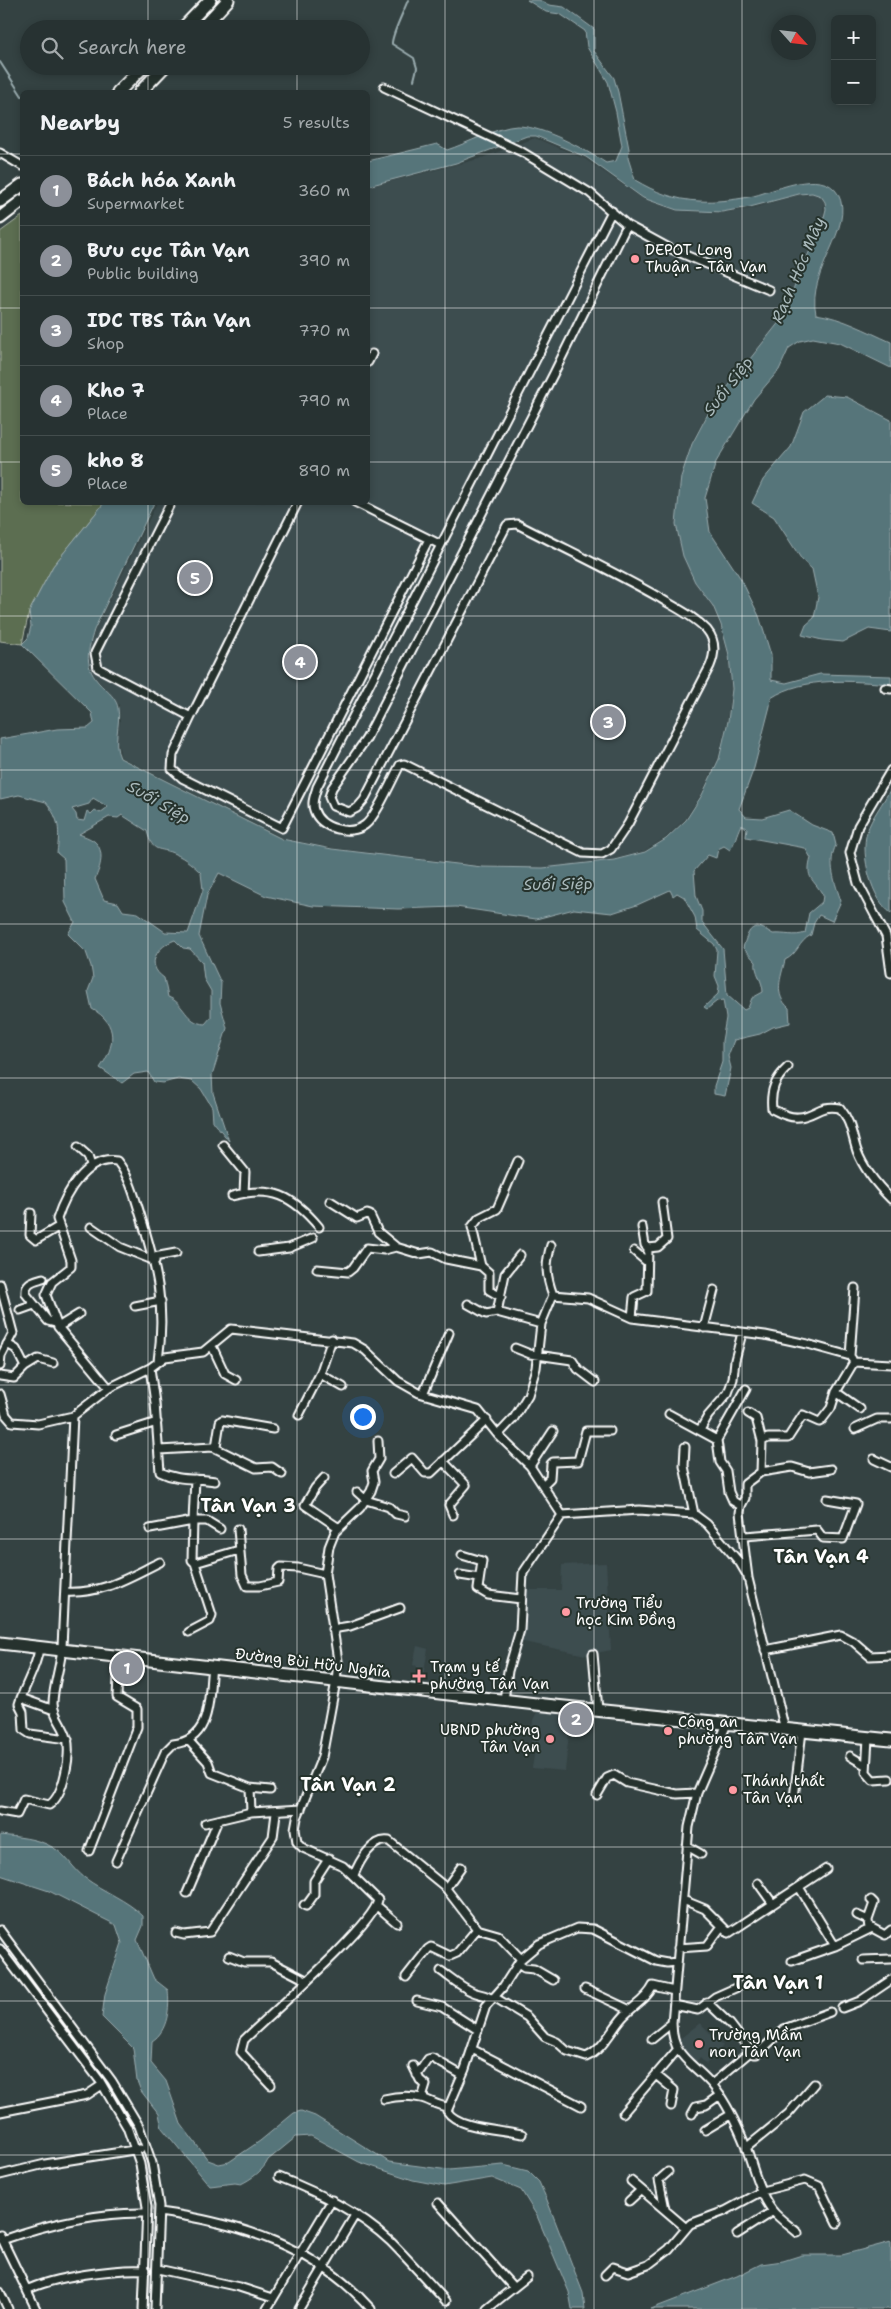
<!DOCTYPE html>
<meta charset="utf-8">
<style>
:root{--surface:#273232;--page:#2f3a3a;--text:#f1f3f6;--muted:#a4aaac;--line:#434d4d;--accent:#8c9099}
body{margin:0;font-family:"Shantell Sans",sans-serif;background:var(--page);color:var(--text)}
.controls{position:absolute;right:15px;top:15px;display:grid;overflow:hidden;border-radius:8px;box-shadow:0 2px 8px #0003}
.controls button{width:45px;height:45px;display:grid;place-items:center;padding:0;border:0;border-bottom:1px solid var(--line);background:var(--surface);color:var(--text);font:25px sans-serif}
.compass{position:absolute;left:771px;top:15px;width:45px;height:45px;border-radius:50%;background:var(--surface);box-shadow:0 2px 8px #0003;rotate:117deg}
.you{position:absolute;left:362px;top:1416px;width:18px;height:18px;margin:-12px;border:4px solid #fff;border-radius:50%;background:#1a73e8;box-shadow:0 0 0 8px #1a73e833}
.badge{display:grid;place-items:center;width:32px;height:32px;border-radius:50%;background:var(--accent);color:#fff;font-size:16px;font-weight:700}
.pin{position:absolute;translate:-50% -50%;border:2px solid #fff;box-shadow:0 1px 5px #0006}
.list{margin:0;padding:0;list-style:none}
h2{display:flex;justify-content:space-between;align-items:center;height:65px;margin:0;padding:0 20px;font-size:21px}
h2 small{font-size:16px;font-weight:400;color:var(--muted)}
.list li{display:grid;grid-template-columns:32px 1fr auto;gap:15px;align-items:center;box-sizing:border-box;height:70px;padding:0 20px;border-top:1px solid var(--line)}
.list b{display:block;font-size:19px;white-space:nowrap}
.list p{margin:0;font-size:16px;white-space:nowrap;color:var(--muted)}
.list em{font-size:16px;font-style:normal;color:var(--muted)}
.icon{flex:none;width:28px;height:28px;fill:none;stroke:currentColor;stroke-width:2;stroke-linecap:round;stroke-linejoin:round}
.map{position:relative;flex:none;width:891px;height:2309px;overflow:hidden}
.search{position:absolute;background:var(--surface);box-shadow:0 2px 8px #0003;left:20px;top:20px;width:350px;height:55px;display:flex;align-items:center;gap:12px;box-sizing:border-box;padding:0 18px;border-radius:28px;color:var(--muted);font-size:19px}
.panel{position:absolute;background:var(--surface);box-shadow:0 2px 8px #0003;left:20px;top:90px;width:350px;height:415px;border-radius:8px}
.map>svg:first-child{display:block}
.built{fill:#3e4d50}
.green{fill:#5c6e51;stroke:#aeb6a8}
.water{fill:#56747a;stroke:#9aacaf;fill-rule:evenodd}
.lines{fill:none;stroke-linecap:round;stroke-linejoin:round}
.stream{stroke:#9aacaf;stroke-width:2}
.minor-casing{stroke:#fff;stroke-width:11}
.primary-casing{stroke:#fff;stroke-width:15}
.minor{stroke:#26332d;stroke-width:7}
.primary{stroke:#26332d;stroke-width:11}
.grid{fill:none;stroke:#fff;stroke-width:1;stroke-opacity:0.55}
.poi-dot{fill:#ff9aa2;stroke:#26332d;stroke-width:2}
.labels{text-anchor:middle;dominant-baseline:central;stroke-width:4;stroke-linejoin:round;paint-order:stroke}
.poi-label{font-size:15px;fill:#fff;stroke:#26332d;text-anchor:start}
.street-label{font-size:15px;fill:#fff;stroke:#26332d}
.water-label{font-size:16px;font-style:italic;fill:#aababc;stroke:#26332d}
.quarter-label{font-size:18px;font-weight:bold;fill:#fff;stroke:#26332d}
</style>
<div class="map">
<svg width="891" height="2309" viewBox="0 0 891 2309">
<rect width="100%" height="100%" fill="#344242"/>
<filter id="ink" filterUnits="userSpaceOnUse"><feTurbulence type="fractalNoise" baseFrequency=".02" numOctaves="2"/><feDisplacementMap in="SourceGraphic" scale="10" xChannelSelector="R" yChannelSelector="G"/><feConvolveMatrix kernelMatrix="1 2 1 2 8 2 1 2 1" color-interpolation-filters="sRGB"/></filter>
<g filter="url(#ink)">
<!-- built -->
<path class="built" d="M535,138L585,159L643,199L677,211L722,213L750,209L798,195L813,194L821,197L824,202L823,217L780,320L710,407L691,443L681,478L676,524L683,556L695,583L712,606L720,626L728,655L731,688L727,720L718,758L701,794L685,819L665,838L644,851L614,859L543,868L482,866L333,848L283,838L121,757L117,739L120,721L119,705L93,674L89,662L90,648L95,631L157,503L368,502V187L479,159Z
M606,1563L611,1650L586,1655L519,1641L524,1590H561L562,1565Z
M417,1646L428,1649L421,1687L413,1686L417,1666L413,1665Z
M539,1708L583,1713L581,1725L570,1723L565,1771L532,1768L535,1751H531L533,1720Z
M700,2023L723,2046L706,2064L700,2058L693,2064L676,2042Z"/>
<!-- green -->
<path class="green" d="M22,216V502L104,503L53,566L29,612L22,644L0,641V232Z"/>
<!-- water -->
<path class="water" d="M527,0H539L549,5L564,7L594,29V51L614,78L618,92L629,149L628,158L635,180C655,192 675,200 699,201C715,202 733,200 749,197C771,193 822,166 838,194C856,227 806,271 816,314C843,318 866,331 891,342V368L840,343L813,338L800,341L789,348L779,370L754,399L716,462L705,498L710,532L741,579L759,616L771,655V680L786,683L820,674L891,676V684C852,681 805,676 771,698L770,706L754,768L739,809L746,817L762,818L789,810L812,825L833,833L836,845C827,863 835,883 841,901L832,921L819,915L814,923L811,935C798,942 798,954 785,960C781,978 773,994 789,1008L790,1023L773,1027L760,1034L734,1040L728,1056L731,1068L725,1096L714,1094V1086L722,1062V1041L726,1018L723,1000L717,1001L707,1009L704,1007L718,994L719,986L715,976L717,950L714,944L697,930L695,917L684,897L677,893L673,896L670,890L637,905L612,913L574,909L536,919L456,907L398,909L313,906L266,896L219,873L207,895L199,936L221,983L220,1003L227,1028L212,1075L213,1093L229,1141L213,1121L212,1107L201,1089L192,1081L178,1079L163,1083L154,1082L148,1072L134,1074L122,1083L100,1068C115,1047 119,1023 92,1009L88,991L93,978L91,966L86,952L68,934L75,922L65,902L64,859L57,853C60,829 60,821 46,802L19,795L0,799V739L57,729L88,728L94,723L92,713L22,644L28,638L31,626L29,612L53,566L104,503H154L94,630C86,656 84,670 105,689C111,694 117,701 118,708C121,726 112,741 120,758L282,839L332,849L482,867L543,868L614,860L645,852L666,839L686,820L702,795L719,759L728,721L732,689L729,655L721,625L713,606L695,582L683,556L676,524L681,477L692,444L711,408L780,321L824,217L826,209L825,202L821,196L812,193L799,194L750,207L722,212L677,210L643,198L586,157L536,136H527L456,163L368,186V161L437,144L447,150C466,144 497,127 517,126C543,126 584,149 606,163L616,161L622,146L616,112L608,82L587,47L585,31L560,14L546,12ZM93,798L108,807L100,813L95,810L91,814L87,811L84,821L77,820L76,814L72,809L89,804ZM122,815L147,831C153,855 159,846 175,854C185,858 194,866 201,873L203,890L188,933L165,932L138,913L123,911L118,903L104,900L95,879C100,868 106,851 94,841C90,838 84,836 79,834L109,817L118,818ZM741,825L747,828L746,837L805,848L811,858C805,879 813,878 823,895L822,902L809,913L805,933C795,937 785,933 773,934C753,921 749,927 743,948L756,962C754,971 763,981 763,992L752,998L748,1008L744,1010L727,995L723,949L702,922V911L696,896L694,871L708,855L716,858L718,849L724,846L730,850C736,841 736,834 741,825ZM175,940L183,948L190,949L202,962L204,979L211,991V1017L205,1024C185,1023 185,1003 168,997L164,978C144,964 158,946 175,940Z
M825,395L847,397L891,420V632L869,629L843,642L822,640L802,635L806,625L814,618L818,597L812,569L802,560L774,517L752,503L763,480L791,447L804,412Z
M891,788V913C872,900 860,855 867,832C871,818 884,802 891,788Z
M0,1835C17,1837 37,1838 52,1847C66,1854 73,1869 85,1878C104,1892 127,1900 143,1916V1926L137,1940L154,1979L168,1990C170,2007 168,2031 152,2041L151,2063L166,2081L181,2124L208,2160L219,2164L229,2162L260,2141L294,2113L301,2111L315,2116L389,2162L449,2170L503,2165L528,2171L539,2182L547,2200L583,2293L585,2309H572L569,2292L537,2216L521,2190L492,2178L444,2186L413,2180L359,2162L311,2136L296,2137L268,2160C263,2171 251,2179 241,2184L235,2183L210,2186L162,2128L159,2114L141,2091L137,2081L133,2048L102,2017L105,1994L122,1943L116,1925L49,1891L0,1875Z
M891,2242V2309H651L737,2276L761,2264L783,2261L802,2255H842Z"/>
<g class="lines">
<!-- stream -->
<path class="stream" d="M408,0C404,11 391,36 392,44L414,58L417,68L414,80
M0,62L22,96"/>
<!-- minor casing -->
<g class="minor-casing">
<path id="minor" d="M384,87L522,152L590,193L627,225L671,249L769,290
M0,153L22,166
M612,211L317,787C315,795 311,802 314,810C320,829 350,836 365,825C376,817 393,778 400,765L404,764L583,853L602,854L611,849L628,824L710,666C715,654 716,641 707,630C694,616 676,608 660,598C613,571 565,549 517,524L507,525L364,800L357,808L349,812L333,806L329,797L332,788L366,739L554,373L627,225
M368,362L372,354
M171,502L95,653L98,668L191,717L298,502
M355,502L441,545
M885,688L891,689
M191,717L173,755L172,769L182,778L282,828L429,539
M891,770L858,826L850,853L858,883L886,936L891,973
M788,1067C775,1079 770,1091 772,1109C780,1113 789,1118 799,1117C815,1116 819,1104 840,1108C851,1121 852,1136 857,1151C864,1170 877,1185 891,1199
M223,1145L245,1172L244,1193
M78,1147L88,1156L91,1166
M232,1196C272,1185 293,1196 319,1227
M330,1201L357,1218L367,1214L370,1215L378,1232L396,1247L419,1254L432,1252L446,1259L481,1266L489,1273V1290L501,1297
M31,1213L30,1235L36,1240L58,1227
M91,1227L120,1247L155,1261
M642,1227L645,1245L648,1248
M634,1251L647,1262
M258,1252L289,1248L313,1238
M154,1257L176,1253
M481,1266L472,1227L479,1218L497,1209L518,1161
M317,1269L348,1272L353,1268L367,1248L384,1250L396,1247
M43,1278C33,1281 25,1282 26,1294L48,1321L56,1323
M0,1284L13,1333L1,1356L0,1366
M553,1295L588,1298L632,1318L765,1335L807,1344L850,1356
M468,1304L486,1314L497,1312L541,1324
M135,1306L161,1301
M20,1310L34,1305
M497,1312L505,1274L520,1255
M632,1318L634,1297L647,1291L648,1248L658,1247L667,1239L662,1202
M58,1327L79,1314
M704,1328L714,1290
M7,1344L16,1349L25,1367
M212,1346L225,1374L236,1380
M515,1348L530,1354L572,1360L578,1369L595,1382
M852,1359L850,1356L855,1288
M150,1368L155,1403L160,1472C178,1481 195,1478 215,1481
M320,1374L343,1387
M0,1376L14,1378L25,1367L38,1359L53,1363
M109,1388L58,1327L46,1295L52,1282L71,1267V1260L57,1219C65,1194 86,1156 117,1161C130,1177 135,1198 141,1217C157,1269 166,1306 158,1361
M836,1392L860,1409
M0,1394L6,1415L12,1422L38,1424L73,1416L109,1388L150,1368L165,1357L203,1352L231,1329L353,1343L365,1350L398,1381L419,1393L478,1410L498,1435L530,1466L562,1515
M423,1394L449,1333
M748,1413L756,1418L762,1441
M669,1414L717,1440L720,1462L726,1471L729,1492L733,1501L741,1506
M299,1415L320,1374L332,1339
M855,1429L877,1419H891
M700,1430L708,1416L728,1393L733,1379L735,1360L742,1333
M116,1435L157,1422
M498,1435L514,1418L528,1395L536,1368L541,1324L553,1295C546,1276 545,1265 551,1245
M717,1440L746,1389
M216,1447L220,1422L222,1420L273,1429
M685,1447L684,1466L694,1514
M159,1450L213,1447L256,1468L272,1467L282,1474
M874,1459L891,1467
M443,1461L466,1485L449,1505L453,1515
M530,1466L553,1431
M761,1472L792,1467L809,1472L831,1469
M393,1474L412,1458L425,1473H431L487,1420
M324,1478L315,1488L305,1505L339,1528
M195,1479L193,1521H207L220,1529
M543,1485L550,1478L551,1464L553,1462L578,1461L586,1431H610
M357,1492L366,1500L389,1507L396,1514L405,1516
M562,1515L639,1510L694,1514L707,1524L740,1563L747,1575
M150,1529L193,1521L192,1560L195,1563L239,1550
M238,1529L242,1575L247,1586H260L278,1582L279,1569L281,1567L298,1568L325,1574
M745,1536L817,1530L823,1538L843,1539L856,1504L827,1499
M462,1555L482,1561L478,1589L488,1595L521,1599
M460,1575L479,1578
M65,1592C103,1594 127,1578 160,1562
M332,1629L350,1626L400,1608
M189,1632L210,1621L212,1615L195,1563
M39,1649C36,1669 25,1684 19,1704L23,1712L24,1730L30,1734L68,1739
M765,1650L841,1635L854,1642L870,1656L891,1655
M593,1654L598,1710
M21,1698L54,1710
M504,1700L508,1671L520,1630L523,1573L562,1515
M727,1724L697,1793L689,1827L672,2023C672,2059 694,2062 714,2087C727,2104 738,2127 746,2147C753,2167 759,2193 772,2210C778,2218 790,2226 798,2233
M785,1730L748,1578L740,1513L741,1506L745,1498V1484L761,1472L762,1441L768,1438H788L803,1415L819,1422L821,1421L831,1408L836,1392L854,1362L891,1364
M868,1738L866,1772L873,1780L889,1779
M189,1741L208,1762L212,1773L250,1788L251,1812
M850,1756L865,1765
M250,1788L270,1790
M597,1795L607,1778L614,1775L627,1783L677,1794L697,1793
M794,1798L802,1731
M0,1811L17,1814L24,1799L49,1805C64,1796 71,1754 67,1738C64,1725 54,1718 53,1704C53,1685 61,1666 62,1647C66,1570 69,1493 73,1416
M205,1823L251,1812L301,1809
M687,1846L701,1854
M89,1851L137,1727V1709L117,1697L119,1657
M116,1861L165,1752L173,1744C213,1740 208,1697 212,1666
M354,1875C359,1862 372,1838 389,1841L444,1886L477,1929L498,1935L521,1959
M758,1883L773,1904
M799,1887L835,1946
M446,1888L461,1867
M187,1893L218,1820
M683,1900L705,1909L729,1933L826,1869
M304,1905L306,1906L314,1895V1881L329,1858
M377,1906L397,1923
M857,1915L868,1920
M869,1929L868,1920L874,1903L871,1900
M0,1930L112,2081L139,2126L152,2163L159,2206L155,2309
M176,1933L184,1935L210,1932L273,1837L276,1813
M678,1948L707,1946L722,1926
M0,1949L100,2081L127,2127L140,2164L147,2207L143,2309
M229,1956L244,1962H271L306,1980
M863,1960L891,1959
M792,1961L835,1946L872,1928L885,1935L891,1930
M518,1964L524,1968L534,1969L553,1980
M441,1971C451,1978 461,1987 473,1992C480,1995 485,1994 492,1999
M406,1977L428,1949L431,1947L450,1956L457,1953L477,1929
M585,1989L630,2010
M494,1997L527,2017L545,2037L557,2042L567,2051L586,2057C602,2051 612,2029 623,2017C633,2006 647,1999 653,1986L674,1991
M417,2001L442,2007L478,2030
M707,2002L730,2024L753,2054H757L784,2029L830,2012
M674,2005L698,2010L715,1997L742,1985
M842,2008L860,2001L891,1980
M652,2039L672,2023
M472,2049L581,2106
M413,2066L420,2080L426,2085L422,2098
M417,2075L428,2059L432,2058L462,2075
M656,2075L674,2090L671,2106
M712,2084L750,2052
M271,2085L241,2052L244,2040C268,2016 373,1926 378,1900L343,1866L303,1848L297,1842L295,1829L297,1818L322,1757L336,1681L338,1661L325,1574L329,1547L335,1532L360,1508L371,1491L374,1482L372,1471L379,1459L378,1441
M384,2099C396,2096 409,2095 421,2098C430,2100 437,2106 448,2107
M0,2112L87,2095L102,2085
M623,2113L677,2050
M692,2114L696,2107L706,2105L720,2095
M705,2130L730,2115
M522,2134C502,2129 458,2129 447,2111L465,2069L486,2006L503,1987L521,1959L539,1944L577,1928L593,1929L656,1961L667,1963L677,1962
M746,2148L788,2114L814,2084
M0,2175L45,2164L140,2149
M279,2177C319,2193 359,2212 391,2242C410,2261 428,2282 446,2301
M631,2181L686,2228
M629,2201L641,2190
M438,2203L513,2287
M665,2209L659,2180L668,2172
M159,2212C240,2223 316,2247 371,2309
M737,2234L773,2211
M0,2235L36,2309
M2,2240C47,2224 99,2212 147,2213
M158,2269L239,2287L273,2298
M605,2275L613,2267L628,2272L648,2265L669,2249L690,2224L725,2211L762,2191L805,2180L819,2186L837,2223
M27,2290C51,2277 118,2268 146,2270
M0,2292L8,2309
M267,2309L332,2200
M299,2309L355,2215
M487,2309L527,2277"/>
</g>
<!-- primary casing -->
<g class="primary-casing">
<path id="primary" d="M182,29L210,0
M201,29L228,0
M118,92L144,66
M140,92L165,66
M0,201L22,185
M0,218L22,201
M0,1643L545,1705L891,1740"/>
</g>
<!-- minor -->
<use href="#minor" class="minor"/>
<!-- primary -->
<use href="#primary" class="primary"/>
</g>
</g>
<!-- grid -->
<path class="grid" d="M148,0V29M297,0V29M445,0V2309M594,0V2309M742,0V2309M148,66V92M297,66V92M0,154H22M368,154H891M0,308H22M368,308H891M0,462H22M368,462H891M148,502V2309M297,502V2309M0,616H891M0,770H891M0,924H891M0,1078H891M0,1231H891M0,1385H891M0,1539H891M0,1693H891M0,1847H891M0,2001H891M0,2155H891"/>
<!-- markers -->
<g class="poi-dot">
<circle cx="635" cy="259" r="5"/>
<circle cx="566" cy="1612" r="5"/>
<path d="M416.5 1668.5h5v5h5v5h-5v5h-5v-5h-5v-5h5z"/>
<circle cx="668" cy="1731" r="5"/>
<circle cx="550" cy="1739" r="5"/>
<circle cx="733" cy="1790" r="5"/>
<circle cx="699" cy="2044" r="5"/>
</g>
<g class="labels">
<!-- poi labels -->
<g class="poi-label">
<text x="645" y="250">DEPOT Long<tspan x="645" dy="17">Thuận - Tân Vạn</tspan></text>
<text x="576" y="1603">Trường Tiểu<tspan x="576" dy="17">học Kim Đồng</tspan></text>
<text x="430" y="1667">Trạm y tế<tspan x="430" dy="17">phường Tân Vạn</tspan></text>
<text x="678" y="1722">Công an<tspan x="678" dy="17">phường Tân Vạn</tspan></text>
<text x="540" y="1730" text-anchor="end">UBND phường<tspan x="540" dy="17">Tân Vạn</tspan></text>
<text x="743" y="1781">Thánh thất<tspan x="743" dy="17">Tân Vạn</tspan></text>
<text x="709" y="2035">Trường Mầm<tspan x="709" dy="17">non Tân Vạn</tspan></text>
</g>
<!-- street labels -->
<g class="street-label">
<text transform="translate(313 1663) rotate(7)">Đường Bùi Hữu Nghĩa</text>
</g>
<!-- water labels -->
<g class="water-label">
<text transform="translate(798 270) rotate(-67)">Rạch Hóc Mây</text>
<text transform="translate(728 386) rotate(-52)">Suối Siệp</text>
<text transform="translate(159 802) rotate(30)">Suối Siệp</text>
<text transform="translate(558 884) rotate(-1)">Suối Siệp</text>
</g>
<!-- quarter labels -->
<g class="quarter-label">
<text x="248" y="1506">Tân Vạn 3</text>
<text x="821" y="1557">Tân Vạn 4</text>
<text x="348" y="1785">Tân Vạn 2</text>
<text x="778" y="1983">Tân Vạn 1</text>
</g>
</g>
</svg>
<div class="controls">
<button>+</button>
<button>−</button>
</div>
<svg class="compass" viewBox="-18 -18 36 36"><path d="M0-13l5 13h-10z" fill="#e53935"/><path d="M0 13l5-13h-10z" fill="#a4aaac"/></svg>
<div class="you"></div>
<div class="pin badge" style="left:127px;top:1668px">1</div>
<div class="pin badge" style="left:576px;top:1719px">2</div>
<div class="pin badge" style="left:608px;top:722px">3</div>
<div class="pin badge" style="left:300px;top:662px">4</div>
<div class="pin badge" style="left:195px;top:578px">5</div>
<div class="search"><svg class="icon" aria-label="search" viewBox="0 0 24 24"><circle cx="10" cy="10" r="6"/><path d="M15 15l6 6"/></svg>Search here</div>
<section class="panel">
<h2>Nearby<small>5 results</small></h2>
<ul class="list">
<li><span class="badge">1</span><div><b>Bách hóa Xanh</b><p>Supermarket</p></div><em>360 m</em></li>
<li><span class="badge">2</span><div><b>Bưu cục Tân Vạn</b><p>Public building</p></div><em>390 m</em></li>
<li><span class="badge">3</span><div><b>IDC TBS Tân Vạn</b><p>Shop</p></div><em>770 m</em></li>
<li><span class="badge">4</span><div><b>Kho 7</b><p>Place</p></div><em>790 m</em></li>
<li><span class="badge">5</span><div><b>kho 8</b><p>Place</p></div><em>890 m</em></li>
</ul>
</section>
</div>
